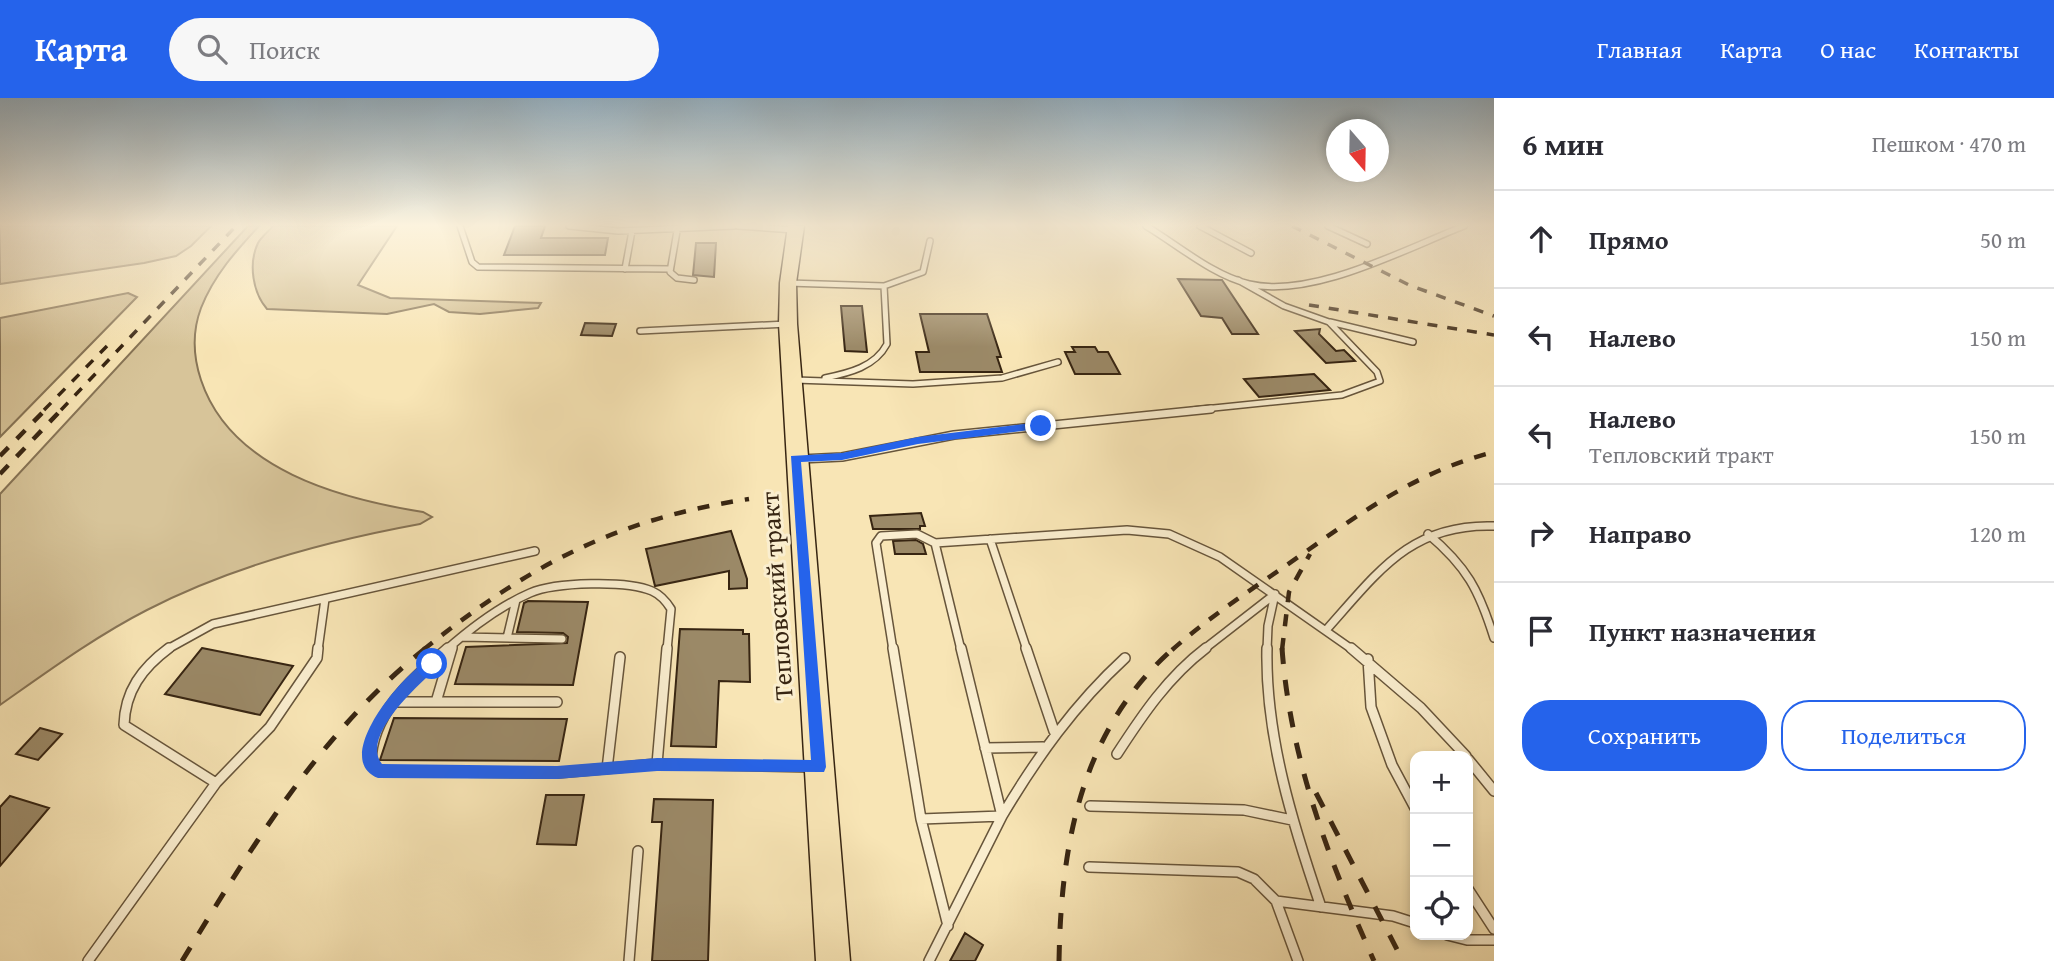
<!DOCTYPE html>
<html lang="ru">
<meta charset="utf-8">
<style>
:root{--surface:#fff;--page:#f7f7f7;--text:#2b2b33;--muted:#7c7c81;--line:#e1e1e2;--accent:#2563eb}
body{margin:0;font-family:"Gentium Book Plus",serif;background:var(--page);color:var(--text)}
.controls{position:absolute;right:21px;bottom:21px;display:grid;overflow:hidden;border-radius:14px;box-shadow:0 4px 10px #0003}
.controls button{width:63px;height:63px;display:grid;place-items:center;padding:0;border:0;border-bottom:2px solid var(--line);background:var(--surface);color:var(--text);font:35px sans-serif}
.compass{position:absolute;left:1326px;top:21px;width:63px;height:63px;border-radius:50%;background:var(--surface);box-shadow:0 4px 10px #0003;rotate:160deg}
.stop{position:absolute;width:21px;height:21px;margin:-16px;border:5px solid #2563eb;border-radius:50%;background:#fff}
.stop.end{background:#2563eb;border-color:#fff;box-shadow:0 2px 7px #0008}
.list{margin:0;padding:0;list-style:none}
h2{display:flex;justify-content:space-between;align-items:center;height:91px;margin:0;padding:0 28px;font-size:30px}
h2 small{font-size:23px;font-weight:400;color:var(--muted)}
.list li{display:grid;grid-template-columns:46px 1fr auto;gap:21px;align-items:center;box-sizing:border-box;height:98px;padding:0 28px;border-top:2px solid var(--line)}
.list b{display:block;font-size:26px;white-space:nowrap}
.list p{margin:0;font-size:23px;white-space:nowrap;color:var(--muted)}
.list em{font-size:23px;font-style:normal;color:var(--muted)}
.actions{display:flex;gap:14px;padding:21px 28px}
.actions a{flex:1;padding:16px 0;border:2px solid var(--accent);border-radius:28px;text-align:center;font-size:24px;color:var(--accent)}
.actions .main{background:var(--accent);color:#fff}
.icon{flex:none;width:38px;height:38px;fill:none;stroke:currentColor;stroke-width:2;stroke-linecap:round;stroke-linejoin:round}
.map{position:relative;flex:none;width:1494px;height:863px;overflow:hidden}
header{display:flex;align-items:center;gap:42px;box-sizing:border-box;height:98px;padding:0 35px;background:var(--accent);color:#fff}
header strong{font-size:33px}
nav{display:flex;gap:38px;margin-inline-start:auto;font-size:24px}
.search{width:490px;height:63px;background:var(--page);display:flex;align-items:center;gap:18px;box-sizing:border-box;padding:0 24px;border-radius:38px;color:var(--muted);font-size:26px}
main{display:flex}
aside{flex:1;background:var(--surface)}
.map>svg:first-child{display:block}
.green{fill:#d7c499;stroke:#877456;stroke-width:2}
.building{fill:#9b8967;stroke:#372512;stroke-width:2}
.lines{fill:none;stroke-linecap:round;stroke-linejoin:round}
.lane-far2-casing{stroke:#67553b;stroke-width:8}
.lane-far1-casing{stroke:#67553b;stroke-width:10}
.lane-casing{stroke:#67553b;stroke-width:12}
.primary-casing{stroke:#372512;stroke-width:3}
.lane-far2{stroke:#faeecf;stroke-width:5}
.lane-far1{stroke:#faeecf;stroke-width:7}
.lane{stroke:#faeecf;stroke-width:9}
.primary{fill:#f8e5b5;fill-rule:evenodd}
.rail-far2{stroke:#372512;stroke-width:3.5;stroke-dasharray:10 10;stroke-linecap:butt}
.rail-far1{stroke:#372512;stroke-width:4.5;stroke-dasharray:12 12;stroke-linecap:butt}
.rail{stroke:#372512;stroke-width:5;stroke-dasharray:16 16;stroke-linecap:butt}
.route{fill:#2563eb}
.labels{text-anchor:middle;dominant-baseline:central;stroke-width:6;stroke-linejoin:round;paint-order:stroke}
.street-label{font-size:26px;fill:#372512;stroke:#faeecf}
</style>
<header>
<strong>Карта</strong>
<div class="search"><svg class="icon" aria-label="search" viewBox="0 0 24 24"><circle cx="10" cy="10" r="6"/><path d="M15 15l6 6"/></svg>Поиск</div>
<nav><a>Главная</a><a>Карта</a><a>О нас</a><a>Контакты</a></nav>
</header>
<main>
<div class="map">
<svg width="1494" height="863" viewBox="0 0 1494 863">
<rect width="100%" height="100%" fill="#f8e5b5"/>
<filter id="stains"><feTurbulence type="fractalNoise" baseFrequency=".00286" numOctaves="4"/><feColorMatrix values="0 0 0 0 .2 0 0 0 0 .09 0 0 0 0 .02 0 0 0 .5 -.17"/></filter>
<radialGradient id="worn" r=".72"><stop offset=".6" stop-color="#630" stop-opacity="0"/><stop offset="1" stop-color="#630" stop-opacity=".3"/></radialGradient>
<!-- green -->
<path class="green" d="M0,128H211L191,148L176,158L144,165L0,186Z
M248,128H259C236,153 214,177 201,210C192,234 193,258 201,282C231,372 341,401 423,414L432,419L420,426C327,443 232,468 147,512C96,538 47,574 0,607V396Z
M273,128H397L358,187L390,200L541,205L538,210L480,216L449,214L434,206L387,216L267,211C253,195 248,166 258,145C261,139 269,133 273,128Z
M128,195L137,199L0,339V220Z"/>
<!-- building -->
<path class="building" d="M515,128H545L541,140H608L605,157H504Z
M696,145H716L714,179L693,177Z
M1178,181L1222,182L1258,236H1232L1222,220L1201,218Z
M841,208H862L867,254L845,253Z
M920,216H987L1001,259H997L1002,274H920L916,254H929Z
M585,225L616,226L612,238L581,237Z
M1320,231L1319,236L1336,253L1344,252L1355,263L1326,265L1295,233Z
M1072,249H1095L1098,254H1108L1120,276H1075L1065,254H1075Z
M1314,276L1330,292L1259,299L1244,281Z
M921,415L925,428H920V431H873L870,418Z
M731,433L747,481V490L729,491V473L655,488L646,451Z
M916,442L923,446L926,456H895L893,443Z
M528,503L588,504L573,587L455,586L466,549L567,545L568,539L563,535L517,534L524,505Z
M680,531L743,532V536H749L750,584L719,583L716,649L671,648Z
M202,550L293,568L260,617L165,596Z
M394,620L567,621L559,663L380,662Z
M40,630L62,636L38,662L16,656Z
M546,697H584L576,747L537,746Z
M10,698L49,710L0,768V709Z
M654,701L713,702L708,863H652L662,724H652Z
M965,835L983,847L975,863H950Z"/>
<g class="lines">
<!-- lane-far2 casing -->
<g class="lane-far2-casing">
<path id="lane-far2" d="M460,128L472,164L478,169L670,171
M569,128L618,133L734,128
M738,128L795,132
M1146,128C1178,147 1212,177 1249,186C1312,201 1405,151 1464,128
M1200,128L1251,155
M1328,128L1367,146
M677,133L670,174L677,180L694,182
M625,171L632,133
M788,185L884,188L887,246C875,269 849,275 825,280
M884,188L923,174L930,143
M1330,224L1413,244
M640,233L787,226
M795,282L913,286L1002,280L1058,264
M1194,312L1342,297L1380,283L1377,274L1329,224L1284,208L1238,182"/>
</g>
<!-- lane-far1 casing -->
<g class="lane-far1-casing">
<path id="lane-far1" d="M801,361L842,359L954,337L1211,311
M1428,436C1467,469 1479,492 1494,540
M990,441L1027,552
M1327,531C1378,474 1411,425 1494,428
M462,539L562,541
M507,540L516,502
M166,552L213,526L535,453
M318,552L325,501
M446,552C471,530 500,508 530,495C555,484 627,482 652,493C661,497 666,503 671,511L667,552
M452,552L453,548
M893,552L876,445L881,438L917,436L935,445
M961,552L935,445L1127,432L1169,436L1220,459L1353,552
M1203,552L1275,496
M1267,552L1268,528L1275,496"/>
</g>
<!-- lane casing -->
<g class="lane-casing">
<path id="lane" d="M169,550C142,570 125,593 124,627L216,685
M448,550C412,581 370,616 371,667L378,673L557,675L657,666
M893,550L921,721L948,828
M1026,550L1054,633
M1267,550C1265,638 1293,727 1321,809
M1351,550L1421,610L1466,658
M1368,561L1371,609L1392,667L1415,710
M395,604H557
M436,604L452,550
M985,650L1043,649
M1117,656C1143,616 1168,579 1206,550
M1468,661L1494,693
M657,666L811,669
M657,666L667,550
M607,671L620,559
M1090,708L1244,712L1292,722
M921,721L1002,718C1037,659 1075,606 1125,560
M1089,769L1238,774L1254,781L1276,803L1393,818L1415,825
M1468,791L1494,831
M1276,803L1298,863
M1447,837L1467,842H1494
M88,863L216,685L270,629L317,560L318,550
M629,863L638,753
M929,863L1002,718L961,550"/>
</g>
<!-- primary casing -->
<g class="primary-casing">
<path id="primary" d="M788,128H804L796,185L797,226L850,863H816L779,226L780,185Z"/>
</g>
<!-- lane-far2 -->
<use href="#lane-far2" class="lane-far2"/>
<!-- lane-far1 -->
<use href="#lane-far1" class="lane-far1"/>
<!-- lane -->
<use href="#lane" class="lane"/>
<!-- primary -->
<use href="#primary" class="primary"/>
<!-- rail-far2 -->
<path class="rail-far2" d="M1292,128L1409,187L1494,218
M1309,207L1494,237
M44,312L107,248
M61,312L236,128"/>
<!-- rail-far1 -->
<path class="rail-far1" d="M0,358L46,311
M0,376L62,311
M423,552C528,468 615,421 749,401
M1172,552C1207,521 1246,495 1284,469C1351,422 1413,374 1494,354
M1282,552L1289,494L1310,456"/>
<!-- rail -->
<path class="rail" d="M1282,550C1290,661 1329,762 1374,863
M1316,695L1403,863
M182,863C251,750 320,634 426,550
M1059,863C1061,746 1081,631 1174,550"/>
</g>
<!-- sky -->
<linearGradient id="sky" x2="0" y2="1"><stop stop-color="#94aebe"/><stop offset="0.51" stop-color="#fcf3de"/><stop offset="1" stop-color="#fcf3de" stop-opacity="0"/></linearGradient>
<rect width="1494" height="249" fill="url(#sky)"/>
<!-- route -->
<path class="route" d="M1041,324L1045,325V330L918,346L842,362L801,364L826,669L824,674L657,673L557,681L378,680C329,661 406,571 432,560L437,562V570C417,588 360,639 382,666L557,668L657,660L811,662L791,358L842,355L918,339Z"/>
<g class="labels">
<!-- street labels -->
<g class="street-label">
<text transform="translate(776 498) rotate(-94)">Тепловский тракт</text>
</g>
</g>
<rect width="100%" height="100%" filter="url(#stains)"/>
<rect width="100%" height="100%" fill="url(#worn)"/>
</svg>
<div class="controls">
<button>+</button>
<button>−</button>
<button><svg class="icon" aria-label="locate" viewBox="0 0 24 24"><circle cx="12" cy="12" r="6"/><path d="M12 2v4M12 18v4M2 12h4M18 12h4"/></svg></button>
</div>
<svg class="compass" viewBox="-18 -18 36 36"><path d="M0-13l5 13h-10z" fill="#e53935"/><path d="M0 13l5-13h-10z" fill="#7c7c81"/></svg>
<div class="stop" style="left:432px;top:566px"></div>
<div class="stop end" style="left:1041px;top:328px"></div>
</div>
<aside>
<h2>6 мин<small>Пешком · 470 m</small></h2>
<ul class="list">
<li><svg class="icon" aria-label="ahead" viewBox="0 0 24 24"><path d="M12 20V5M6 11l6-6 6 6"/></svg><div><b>Прямо</b></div><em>50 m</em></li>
<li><svg class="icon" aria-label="left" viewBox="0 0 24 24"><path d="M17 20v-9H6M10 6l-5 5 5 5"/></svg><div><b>Налево</b></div><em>150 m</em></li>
<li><svg class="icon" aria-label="left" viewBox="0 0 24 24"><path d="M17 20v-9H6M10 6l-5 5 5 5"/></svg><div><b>Налево</b><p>Тепловский тракт</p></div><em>150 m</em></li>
<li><svg class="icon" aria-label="right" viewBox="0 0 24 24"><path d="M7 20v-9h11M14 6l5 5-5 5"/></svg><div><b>Направо</b></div><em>120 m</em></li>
<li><svg class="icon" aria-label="arrive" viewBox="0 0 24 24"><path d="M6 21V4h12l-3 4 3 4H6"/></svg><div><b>Пункт назначения</b></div></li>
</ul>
<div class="actions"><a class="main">Сохранить</a><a>Поделиться</a></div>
</aside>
</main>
